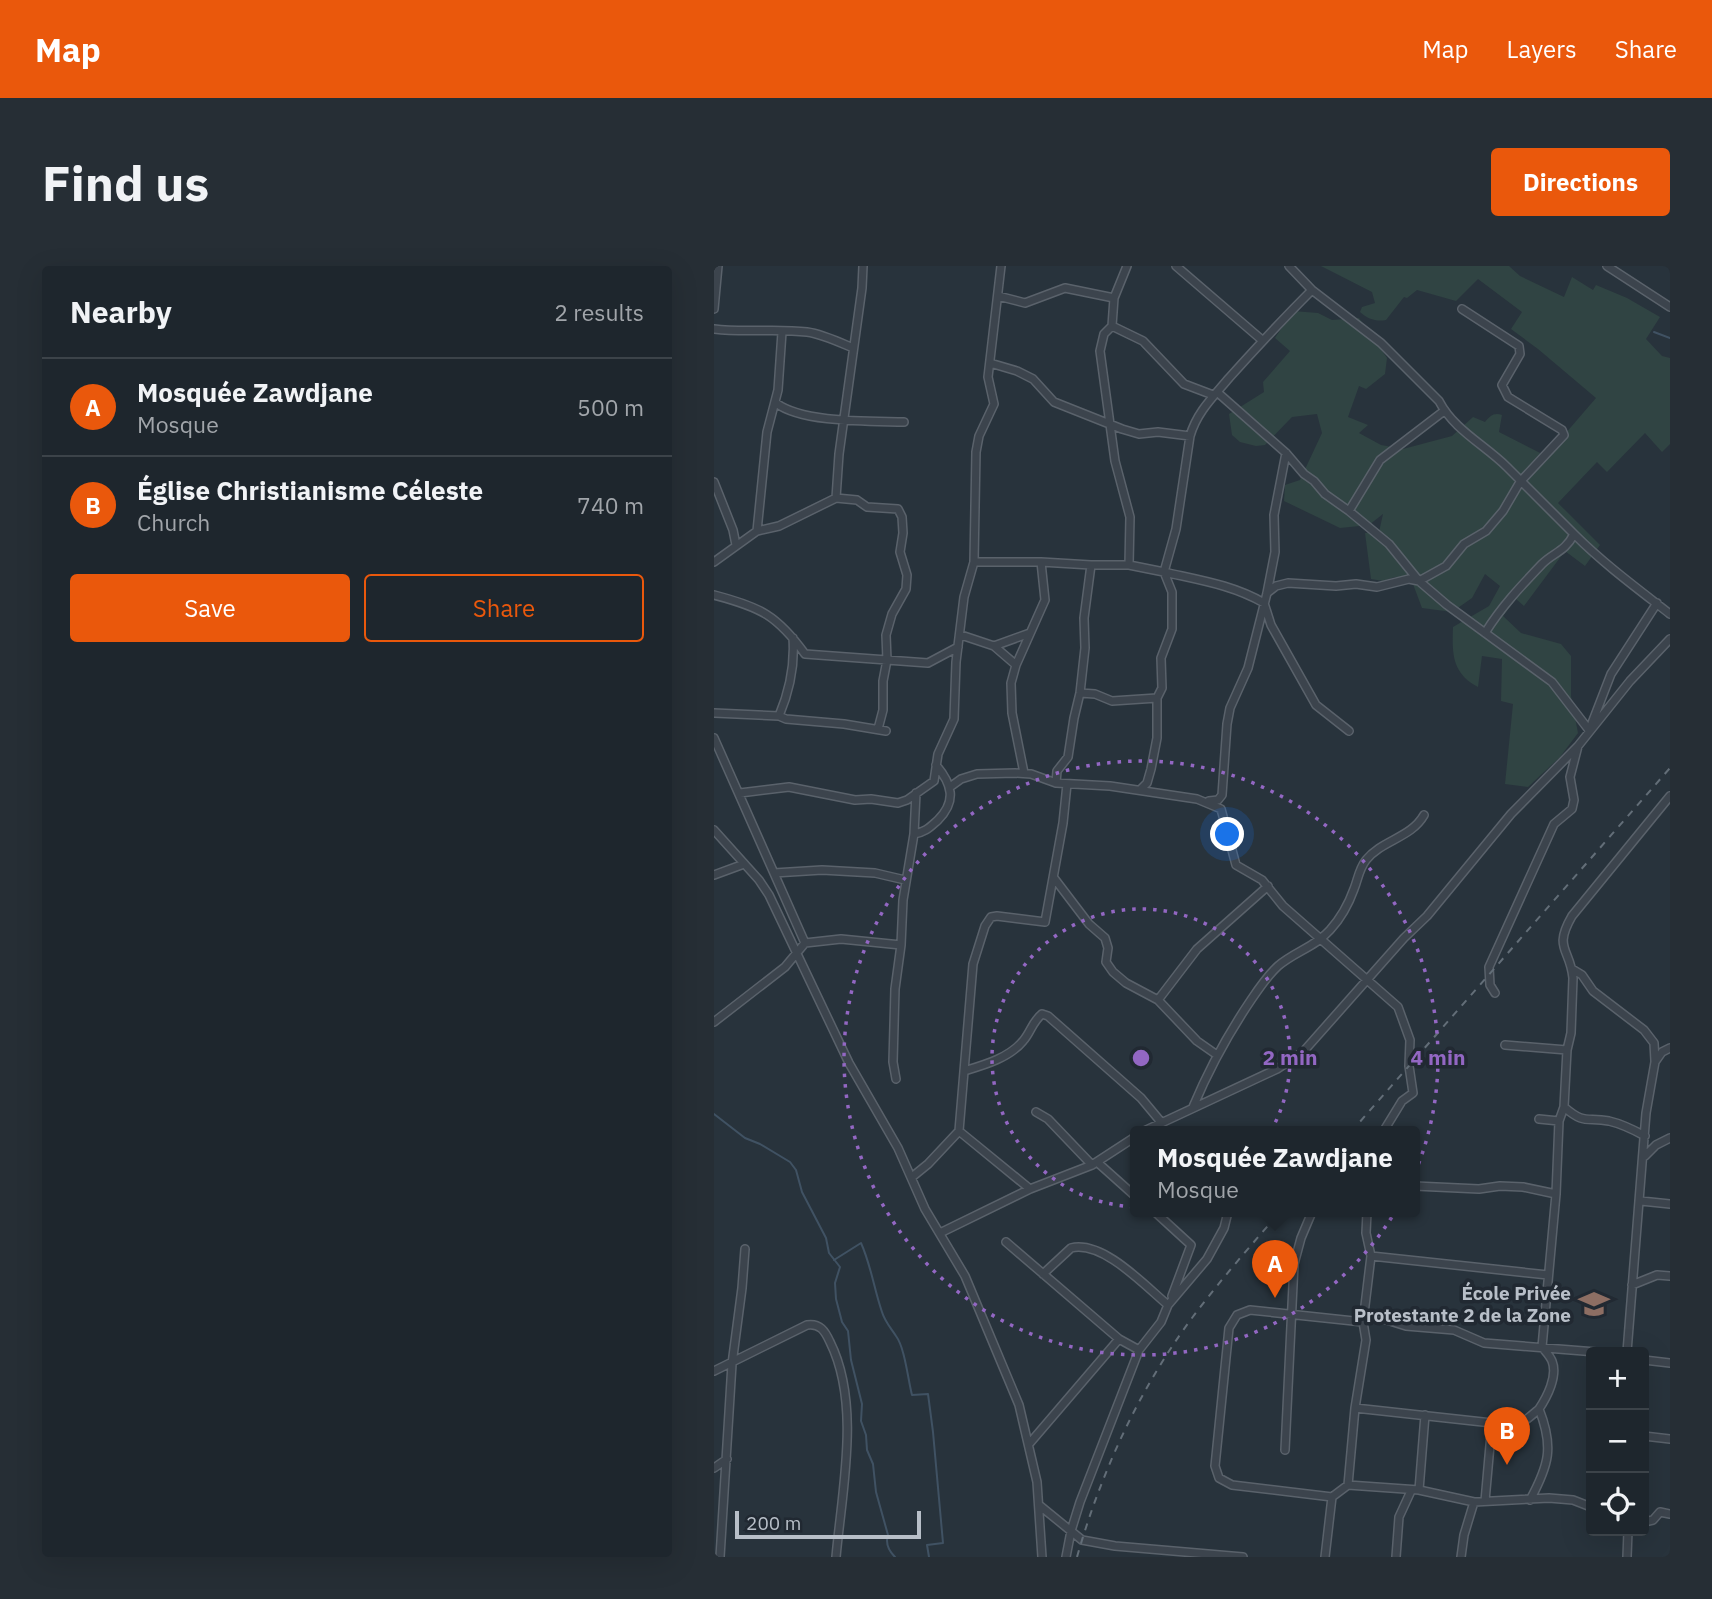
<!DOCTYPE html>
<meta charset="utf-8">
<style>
:root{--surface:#1e262d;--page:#262e35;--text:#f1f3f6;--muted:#a1a5aa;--line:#3c4349;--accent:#ea580c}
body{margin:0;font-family:"IBM Plex Sans",sans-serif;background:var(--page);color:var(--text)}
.controls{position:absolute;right:21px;bottom:21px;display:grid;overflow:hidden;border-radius:7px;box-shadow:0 7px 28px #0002}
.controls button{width:63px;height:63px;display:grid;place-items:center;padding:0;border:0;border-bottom:2px solid var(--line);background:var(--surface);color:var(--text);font:35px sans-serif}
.scale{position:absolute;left:21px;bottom:18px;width:186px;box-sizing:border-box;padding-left:7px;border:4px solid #b8bfc8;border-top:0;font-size:19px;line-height:24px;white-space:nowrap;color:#b8bfc8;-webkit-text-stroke:5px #212932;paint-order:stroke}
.you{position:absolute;left:514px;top:569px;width:24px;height:24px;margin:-18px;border:5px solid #fff;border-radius:50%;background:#1a73e8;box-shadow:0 0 0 10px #1a73e833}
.badge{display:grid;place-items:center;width:46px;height:46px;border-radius:50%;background:var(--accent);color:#fff;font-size:23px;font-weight:700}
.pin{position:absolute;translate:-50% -58px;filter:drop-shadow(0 2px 4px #0008)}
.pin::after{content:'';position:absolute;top:37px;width:24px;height:21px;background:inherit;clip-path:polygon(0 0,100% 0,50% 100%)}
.popup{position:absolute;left:416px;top:860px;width:290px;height:91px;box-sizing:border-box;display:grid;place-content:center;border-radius:7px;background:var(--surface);filter:drop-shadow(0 2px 5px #0005);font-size:23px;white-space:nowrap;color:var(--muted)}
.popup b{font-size:26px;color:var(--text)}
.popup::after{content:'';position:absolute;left:50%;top:100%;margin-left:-14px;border:14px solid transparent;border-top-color:var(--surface)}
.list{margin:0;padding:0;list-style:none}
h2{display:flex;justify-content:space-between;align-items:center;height:91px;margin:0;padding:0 28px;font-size:30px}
h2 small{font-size:23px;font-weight:400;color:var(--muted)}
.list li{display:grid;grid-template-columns:46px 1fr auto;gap:21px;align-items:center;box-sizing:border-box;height:98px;padding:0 28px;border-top:2px solid var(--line)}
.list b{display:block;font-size:26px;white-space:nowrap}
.list p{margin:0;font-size:23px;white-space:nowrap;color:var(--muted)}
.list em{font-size:23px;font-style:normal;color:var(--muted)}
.actions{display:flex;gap:14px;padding:21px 28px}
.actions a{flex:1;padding:16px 0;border:2px solid var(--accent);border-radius:7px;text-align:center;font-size:24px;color:var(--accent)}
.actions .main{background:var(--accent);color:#fff}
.icon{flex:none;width:38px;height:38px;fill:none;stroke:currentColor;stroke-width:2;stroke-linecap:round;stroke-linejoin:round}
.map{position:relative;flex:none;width:956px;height:1291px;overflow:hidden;border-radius:7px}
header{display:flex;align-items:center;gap:42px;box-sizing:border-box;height:98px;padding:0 35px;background:var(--accent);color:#fff}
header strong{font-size:33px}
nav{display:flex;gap:38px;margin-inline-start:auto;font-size:24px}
.intro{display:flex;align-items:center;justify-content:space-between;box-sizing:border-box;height:168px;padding:0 42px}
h1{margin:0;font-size:49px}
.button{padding:18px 32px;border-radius:7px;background:var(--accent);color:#fff;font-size:24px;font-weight:700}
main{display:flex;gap:42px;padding:0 42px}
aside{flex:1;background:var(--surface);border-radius:7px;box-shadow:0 7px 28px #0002}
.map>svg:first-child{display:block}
.green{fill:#304443}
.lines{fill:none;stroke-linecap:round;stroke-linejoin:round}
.stream{stroke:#405263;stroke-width:2}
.minor-casing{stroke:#5a626b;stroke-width:10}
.minor{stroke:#3c444d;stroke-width:7}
.rail{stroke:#636e78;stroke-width:2;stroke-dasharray:7 7;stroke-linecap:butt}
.ring{fill:none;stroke:#9367c3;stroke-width:3.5;stroke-dasharray:3.5 7}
.labels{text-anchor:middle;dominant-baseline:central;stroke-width:7;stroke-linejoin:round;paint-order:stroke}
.poi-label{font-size:19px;font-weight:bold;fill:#b8bfc8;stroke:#212932;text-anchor:end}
.centre{fill:#9367c3;stroke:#212932;stroke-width:3.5}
.ring-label{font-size:21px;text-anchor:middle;font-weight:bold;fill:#9367c3;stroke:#212932;stroke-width:7;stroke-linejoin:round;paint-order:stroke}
</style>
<header>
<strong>Map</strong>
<nav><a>Map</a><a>Layers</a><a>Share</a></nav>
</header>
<div class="intro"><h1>Find us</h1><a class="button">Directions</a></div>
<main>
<aside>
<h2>Nearby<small>2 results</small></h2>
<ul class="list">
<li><span class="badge">A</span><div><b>Mosquée Zawdjane</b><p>Mosque</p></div><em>500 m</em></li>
<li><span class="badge">B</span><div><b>Église Christianisme Céleste</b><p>Church</p></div><em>740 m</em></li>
</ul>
<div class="actions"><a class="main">Save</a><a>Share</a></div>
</aside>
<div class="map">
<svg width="956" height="1291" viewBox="0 0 956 1291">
<rect width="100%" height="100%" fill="#28333c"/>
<!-- green -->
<path class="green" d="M607,0H795L806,10L850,31L858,11L879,24L882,19L913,32L946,51L932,73L948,90L956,92V178L948,186L931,167L893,206L883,196L844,237L886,279L871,300L851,285L810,340L802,333L789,350L807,367L847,378L857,390V430L864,467L846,491L814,521L791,518L799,438L787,435L788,393L768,390L764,421C738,407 738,388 739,361L775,340L786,320L771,308L758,332L738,346L708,342L699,318L681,311L669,315L657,313L651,267L665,266L669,248L655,259L626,262L570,235L571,219L586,214L608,167L603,148L578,151L551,179L542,180L526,176L518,169L515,148L550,126L549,116L576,85L561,72L579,45L604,47L618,54L645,52L673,92L671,108L652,123L645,120L634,151L654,159L645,167L667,179L689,183L738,170L759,151L771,156C776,150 780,146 788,149L785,166L832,190L882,132L824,83L797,63L808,46L764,13L742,35L703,24L693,32L690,31L672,54C662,56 654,53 646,46L648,41L661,37L658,26Z"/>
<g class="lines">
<!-- stream -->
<path class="stream" d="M940,66L956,72
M0,848L31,872L46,878L76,896L82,904L88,926L112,972L115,987L126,1001L121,1017L122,1033L128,1056L134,1065L137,1094L148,1138L147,1155L152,1169L153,1184L159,1198L162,1226L174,1269C171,1278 175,1285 181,1291
M120,994L147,977C157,999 160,1023 168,1046C171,1056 177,1062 182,1070C191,1082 194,1114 198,1129L214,1128L219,1166L229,1277L213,1279L215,1291"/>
<!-- minor casing -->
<g class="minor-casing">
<path id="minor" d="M413,0L400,32L398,60L429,75L470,118L499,129
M462,0L548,74
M575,0L598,24L667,77L725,135C740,164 771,179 793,201C816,224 839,247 861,269C890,298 924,323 956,348
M893,0L956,41
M284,30L311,37L351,22L400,32
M0,43L4,0
M398,60L390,68L386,85L401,195L416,251L415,299
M0,63C31,67 62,62 93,66C108,68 125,76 139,82
M276,97L303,105L319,113L340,136L408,163L425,168L444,166L476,170
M503,126L572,187L590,208L600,215L611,228L635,245L666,194L730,145
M62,137C88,157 156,155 190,156
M0,216L19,264L22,279
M122,232L125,188L148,22L149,0
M635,245L675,278L705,315L732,300L750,278L772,265L789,245L806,216L850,169L848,164L794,131L788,119L806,88L805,80L748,43
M43,265L53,166L64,124L68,66
M0,296L43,265L65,260L122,232L143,234L153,241L184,243L188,251L189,267L186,286L193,309L192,323L178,348L172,369L173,394L169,415V444L164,463
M260,296H327
M450,306C485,314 519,319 550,337L557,359L602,439L635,465
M553,327L562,320L574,317L622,320L642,318L663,321L695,313L705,315L733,339L838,416L875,464
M0,329C46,341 63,349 91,388L214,397L244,381
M771,367C787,341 807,320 828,298C840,286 851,286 860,268
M247,369L280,380L302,399
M280,380L316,367
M366,427L381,428L398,435L443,432
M0,447L65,450L72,453L130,458L172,465
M65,450C76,424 81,400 79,372
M878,457L897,408L943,337
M0,472L91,677L71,701L0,756
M310,507L298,447L297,417L302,399L331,334L327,296L377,299H415L450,306L462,263L476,170C483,146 499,131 515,112C542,82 569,53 598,24
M342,517L343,505L354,491L360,452L366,427L371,382L370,352L377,299
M236,521L247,513L263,508L301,507L317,508L342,517L396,520L483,533L507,543L522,599L548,614L569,640L684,741L696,774L695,800L699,827L688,835L669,866
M427,523L433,517L437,503L443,472V432L448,422L447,392L458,363V326L450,306
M26,527L75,521L141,534L157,533L184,537L193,534L220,515L224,488L240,453L242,396L250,331L260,296L262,186L265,170L280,138L274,111L287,0
M495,535L504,534L508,529L513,458L516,442L534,402L553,327L561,286L560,249L572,187
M0,564L45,614L55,629L135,797L184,882L211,943L251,1010L305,1139L323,1216L328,1291
M200,568C212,566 216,561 224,554C243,535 238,518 222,499
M60,607L108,604L161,607L191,614
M0,609L30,598
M340,612L375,658L391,672L394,682L392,696L399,706L412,717L444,734L483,775L503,789
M91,677L127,673L187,679
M858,703L868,709L879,725L930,764L940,777L941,795
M781,727L776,719L775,701L840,558L858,543L860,534L856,511L864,480L916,415L956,373
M444,734L483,683L554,620
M791,779L853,784
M250,805C270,799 295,792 309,775C317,766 318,756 328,748L334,750L427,832L447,856
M182,813L179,796L181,723L187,679L189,634L200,568L202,527
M479,841C495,803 514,768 537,734C545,722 553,710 564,700C580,686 601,681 616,664C626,653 635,637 640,623C644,613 645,603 652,594C668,574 697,572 710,549
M850,841C871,859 872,851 895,855C908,858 920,864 931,870
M322,846L334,853L378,899
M825,853L845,855
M245,865L316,923
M428,866L563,803L589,786L690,672L713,650L797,548L864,480
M931,890L942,879L956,872
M383,896L421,930
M198,911L214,898L245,865L259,698L271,660L277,651L283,650L331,656L349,557L353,518
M701,920L765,923L786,920L809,921L842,928
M927,935L956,938
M441,946L477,979L458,1030
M226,967L316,923L378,899L421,871
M292,976L405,1073L425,1084
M657,990L834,1009
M329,1008L357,982C389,974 431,1020 454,1039
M918,1019L943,1009L956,1010
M650,1049L660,1050L692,1060L740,1064L770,1077L882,1086
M649,1056L536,1044L523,1049L515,1062L501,1200L505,1212L518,1219L618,1231L634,1219L705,1224L760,1236L835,1232L859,1234L877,1241
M913,1086L932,847L941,796L948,786L956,782
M930,1094L956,1097
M0,1105L93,1059C106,1057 111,1065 116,1076C147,1138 128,1224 122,1291
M641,1142L778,1157C797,1169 810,1156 825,1143
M930,1170L956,1173
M315,1178L405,1073
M571,1184L580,998L587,972L598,946
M0,1202L13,1193
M634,1219L641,1142L652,1074L649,1056L657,990L652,967L653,946
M705,1224L711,1149
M816,1234C835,1199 840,1181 825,1143C833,1131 844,1110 838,1095C836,1090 831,1085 828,1081L842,928L845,855L850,841L853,784L857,767L859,712C856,682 839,683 858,650L956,530
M771,1235L778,1157
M325,1239L368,1274L401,1280L529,1291
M930,1256L939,1254L946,1246L956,1248
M6,1291L18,1098L28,1022L31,983
M352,1291L357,1265L366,1236L425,1084L447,1056L454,1039L493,993L510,962L514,946
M611,1291L618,1231
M682,1291L685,1251L697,1225
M747,1291L750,1269L760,1236
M913,1291L914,1265"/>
</g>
<!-- minor -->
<use href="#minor" class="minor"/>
<!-- rail -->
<path class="rail" d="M637,866L956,502
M363,1291C388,1203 428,1117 484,1044C510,1010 538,978 566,946"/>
</g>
<!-- distance rings -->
<g class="ring">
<circle cx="427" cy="792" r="149"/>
<circle cx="427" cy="792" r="297"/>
</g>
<!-- icons -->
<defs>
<g id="school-bare" transform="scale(2.415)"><path d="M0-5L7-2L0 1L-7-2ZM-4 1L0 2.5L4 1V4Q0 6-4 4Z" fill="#8d6e63" stroke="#212932" stroke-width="2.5" paint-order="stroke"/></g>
</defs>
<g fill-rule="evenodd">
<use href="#school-bare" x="880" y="1038"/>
</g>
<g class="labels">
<!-- poi labels -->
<g class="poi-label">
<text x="857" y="1027">École Privée<tspan x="857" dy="22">Protestante 2 de la Zone</tspan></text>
</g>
</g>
<circle cx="427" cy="792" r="10" class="centre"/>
<g class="ring-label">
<text x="576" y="799">2 min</text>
<text x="724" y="799">4 min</text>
</g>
</svg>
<div class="controls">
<button>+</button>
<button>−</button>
<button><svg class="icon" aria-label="locate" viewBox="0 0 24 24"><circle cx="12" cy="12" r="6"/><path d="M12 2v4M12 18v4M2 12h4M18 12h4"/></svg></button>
</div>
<div class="scale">200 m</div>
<div class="you"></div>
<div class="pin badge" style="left:561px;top:1032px">A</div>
<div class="popup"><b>Mosquée Zawdjane</b>Mosque</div>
<div class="pin badge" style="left:793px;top:1199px">B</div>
</div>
</main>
